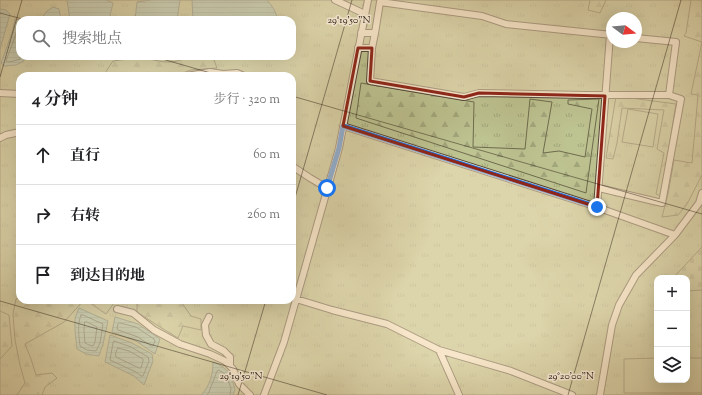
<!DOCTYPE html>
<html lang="zh">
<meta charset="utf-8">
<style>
:root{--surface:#fff;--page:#f2f2f2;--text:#202124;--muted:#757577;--line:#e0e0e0}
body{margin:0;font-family:"Sorts Mill Goudy","Noto Serif SC",serif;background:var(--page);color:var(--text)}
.controls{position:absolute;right:12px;bottom:12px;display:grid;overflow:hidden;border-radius:8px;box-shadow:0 4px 16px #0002}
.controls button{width:36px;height:36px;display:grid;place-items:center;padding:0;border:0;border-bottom:1px solid var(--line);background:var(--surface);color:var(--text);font:20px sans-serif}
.compass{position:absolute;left:606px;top:12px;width:36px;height:36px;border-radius:50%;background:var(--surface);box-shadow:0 4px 16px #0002;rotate:106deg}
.stop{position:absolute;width:12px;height:12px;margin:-9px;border:3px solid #1a73e8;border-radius:50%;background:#fff}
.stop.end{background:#1a73e8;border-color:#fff;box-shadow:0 1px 4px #0008}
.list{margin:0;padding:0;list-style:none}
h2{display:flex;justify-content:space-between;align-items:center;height:52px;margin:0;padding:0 16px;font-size:17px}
h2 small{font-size:13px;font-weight:400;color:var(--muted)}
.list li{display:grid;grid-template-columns:26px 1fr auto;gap:12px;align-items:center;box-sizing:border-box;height:60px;padding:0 16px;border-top:1px solid var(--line)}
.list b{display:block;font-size:15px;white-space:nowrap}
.list em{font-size:13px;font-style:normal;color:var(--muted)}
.icon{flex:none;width:22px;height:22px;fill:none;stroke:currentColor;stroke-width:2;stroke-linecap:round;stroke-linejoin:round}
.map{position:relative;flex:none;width:702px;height:395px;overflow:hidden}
.search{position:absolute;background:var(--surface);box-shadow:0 4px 16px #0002;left:16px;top:16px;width:280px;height:44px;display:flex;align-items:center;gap:10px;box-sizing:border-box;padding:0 14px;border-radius:12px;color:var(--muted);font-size:15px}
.panel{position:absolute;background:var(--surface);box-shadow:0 4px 16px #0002;left:16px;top:72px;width:280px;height:232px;border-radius:12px}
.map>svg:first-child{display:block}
.grass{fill:url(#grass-tufts);stroke:#6e6c4e;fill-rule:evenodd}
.forest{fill:url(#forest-firs);stroke:#6e6c4e}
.cemetery{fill:url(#cemetery-stones);stroke:#6e6c4e}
.pitch{fill:#bdc391;stroke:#6e6c4e}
.water{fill:url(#water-rules);stroke:#6b7b6c}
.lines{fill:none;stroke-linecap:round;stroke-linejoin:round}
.shore{stroke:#5e6a5c;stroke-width:1}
.minor-casing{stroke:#554839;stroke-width:8}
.minor{stroke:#f8ecd6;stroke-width:6}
.route{stroke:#1a73e8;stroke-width:5}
.marked{fill:none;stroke:#8f2418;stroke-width:3;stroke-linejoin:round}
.ticks{fill:none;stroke:#20140c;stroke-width:1;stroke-opacity:0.45}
.ticks-label{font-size:10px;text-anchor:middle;fill:#20140c;stroke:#f8ecd6;stroke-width:3;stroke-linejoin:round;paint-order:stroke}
</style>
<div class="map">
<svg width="702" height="395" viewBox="0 0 702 395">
<defs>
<pattern id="grass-tufts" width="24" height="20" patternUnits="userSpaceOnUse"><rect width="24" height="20" fill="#bdc391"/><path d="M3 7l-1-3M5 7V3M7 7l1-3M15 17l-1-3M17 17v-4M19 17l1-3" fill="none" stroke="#a2a77c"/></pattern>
<pattern id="forest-firs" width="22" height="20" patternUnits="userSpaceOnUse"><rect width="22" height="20" fill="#bdc391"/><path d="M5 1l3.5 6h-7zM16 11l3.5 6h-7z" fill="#a2a77c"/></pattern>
<pattern id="cemetery-stones" width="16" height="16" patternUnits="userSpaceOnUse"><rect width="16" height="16" fill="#bdc391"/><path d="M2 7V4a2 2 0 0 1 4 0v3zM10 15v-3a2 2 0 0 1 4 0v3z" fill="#a2a77c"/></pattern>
<pattern id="water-rules" width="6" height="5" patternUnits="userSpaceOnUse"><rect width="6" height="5" fill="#9dbfac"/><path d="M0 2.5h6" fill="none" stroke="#87a393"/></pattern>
</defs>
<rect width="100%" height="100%" fill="#f5e2c0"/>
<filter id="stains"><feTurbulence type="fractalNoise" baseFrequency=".005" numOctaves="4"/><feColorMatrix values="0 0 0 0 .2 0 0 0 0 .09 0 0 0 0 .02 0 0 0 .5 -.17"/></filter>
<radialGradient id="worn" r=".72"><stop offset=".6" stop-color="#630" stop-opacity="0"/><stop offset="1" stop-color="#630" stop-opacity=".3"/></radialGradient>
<!-- grass -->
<path class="grass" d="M0,0H702V395H0ZM612,18H636V42H612ZM20,20H292V56H20ZM20,76H292V300H20ZM657,278H687V380H657Z"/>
<!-- forest -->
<path class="forest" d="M590,0H606L600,13L588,10Z
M691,0H702V175L687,204L678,215L662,217L668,194L674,160L692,163L698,95L691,94L702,42L684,36L686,33Z
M190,56H202L214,60L217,68L191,70L174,76H103L113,61C122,60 132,58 141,58C161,60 169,67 190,56Z
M361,83L474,102L473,147L525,149L530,99L552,102L543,153L559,151L585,157L592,109L568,104V100L599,99L586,193L356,118Z
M616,96L676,104L661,196L656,194L664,153L657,149L664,110L622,108L617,143L613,159L606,158Z
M20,297V300H84L64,322L25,344L31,359L36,375L52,373L57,378L45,387L42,395H17L25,383L20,365L15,340L13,314L16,299Z
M86,300H112L114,303L106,314Z
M137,300H180L191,316L201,319V330L183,326L178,338L160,327L137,312Z
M0,311L9,315L12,346L0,359Z"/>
<!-- cemetery -->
<path class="cemetery" d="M702,247V290L687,291V278H673Z"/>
<!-- pitch -->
<path class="pitch" d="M628,109L658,114L653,147L622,142Z
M657,358V380H687V358H702V393H624V359Z"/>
<!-- water -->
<path class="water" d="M67,0H106L113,3L109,20H70Z
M151,0H180L177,20H135L137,2Z
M192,0H267C272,6 277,12 277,20H193Z
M53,7L59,9L61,20H40L47,11Z
M0,9L6,10L10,14L0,49Z
M15,19L20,20V56H24V61L16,65L4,66L1,63L13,30Z
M79,308L108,321L103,344L99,356L86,354L77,349L75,332V318Z
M115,317L138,324L160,339L155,354L136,341L112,332Z
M110,335L132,343L152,354L153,361L144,385L134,376L105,362Z
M213,362L220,365L230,373L235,389L233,395H201C210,386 213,374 213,362Z"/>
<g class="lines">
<!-- shore -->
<path class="shore" d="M20,24L18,25L17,31L6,61L8,62L14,61L20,59V56
M81,315H83L103,324L100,343L96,351L87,350L80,346C79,337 77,324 81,315Z
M85,322H87L97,327L95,342L93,346L89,345L85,343L84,331Z
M120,323L136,327L154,339L155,341L153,346H151L138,337L118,330L117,328L118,324Z
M114,341L131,347L148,357L149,361L143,376H141L136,372L110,360L113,343Z
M118,348L129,351L143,359V361L141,368H139L116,357C115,355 116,350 118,348Z
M207,395L209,392L217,371L219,370L226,375L231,388L230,395"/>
<!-- minor casing -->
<g class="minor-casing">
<path id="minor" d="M335,0L365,14
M361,33H375L380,2L482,16L506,24L612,35
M358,48H372L370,81L464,97L479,93L586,95H669L676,42L636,38
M372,48L375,33
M187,76L210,72L223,74L237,73L244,76
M0,93L20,94
M343,126L588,204L675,235L699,203L702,193
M0,138L6,135L20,132
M292,166L310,178L327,188
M599,188L662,203L681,99L669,95
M597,207L610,35
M296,299L332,310L387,324L439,350L511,371L572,395
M117,309L133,313L154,330L180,344L210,354L225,361L233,369L239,384L250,395
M209,317L205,325L206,335L211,344L224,351L230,357V365
M439,350L459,395
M264,395L284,342L339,148L368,0
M600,395L612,325L619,305L636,275L675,235"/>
</g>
<!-- minor -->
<use href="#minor" class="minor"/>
</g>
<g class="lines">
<!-- route -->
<path class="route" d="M327,188L339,148L343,126L597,207"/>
</g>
<!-- marked area -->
<path d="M0 0H702V395H0ZM358,48H372L370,81L464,97L479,93L605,96L597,207L343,126Z" fill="#f5e2c0" fill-opacity=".55" fill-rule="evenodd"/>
<path class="marked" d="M358,48H372L370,81L464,97L479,93L605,96L597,207L343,126Z"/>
<!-- ticks -->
<path class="ticks" d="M0,13L26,20M152,56L221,76M0,77L22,0M292,96L702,214M292,208L352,0M0,301L327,395M238,395L266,300M568,395L681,0"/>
<g class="ticks-label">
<text x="349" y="23">29°19'50"N</text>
<text x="241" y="379">29°19'50"N</text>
<text x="571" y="379">29°20'00"N</text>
</g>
<rect width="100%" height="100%" filter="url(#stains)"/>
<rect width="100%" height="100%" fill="url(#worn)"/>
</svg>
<div class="controls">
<button>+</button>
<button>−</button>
<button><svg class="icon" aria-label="layers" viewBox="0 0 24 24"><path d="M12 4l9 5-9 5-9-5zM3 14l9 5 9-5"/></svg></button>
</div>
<svg class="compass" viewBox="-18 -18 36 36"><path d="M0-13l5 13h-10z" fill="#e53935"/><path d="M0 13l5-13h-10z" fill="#757577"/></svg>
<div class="stop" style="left:327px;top:188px"></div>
<div class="stop end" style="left:597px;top:207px"></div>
<div class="search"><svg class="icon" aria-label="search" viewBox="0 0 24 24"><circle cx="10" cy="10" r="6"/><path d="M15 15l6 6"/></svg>搜索地点</div>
<section class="panel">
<h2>4 分钟<small>步行 · 320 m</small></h2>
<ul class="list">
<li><svg class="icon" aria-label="ahead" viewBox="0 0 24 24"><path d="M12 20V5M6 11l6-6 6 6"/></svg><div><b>直行</b></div><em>60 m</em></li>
<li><svg class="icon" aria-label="right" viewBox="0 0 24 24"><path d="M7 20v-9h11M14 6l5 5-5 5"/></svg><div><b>右转</b></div><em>260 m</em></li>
<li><svg class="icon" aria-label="arrive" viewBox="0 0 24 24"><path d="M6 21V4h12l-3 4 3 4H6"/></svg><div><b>到达目的地</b></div></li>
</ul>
</section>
</div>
